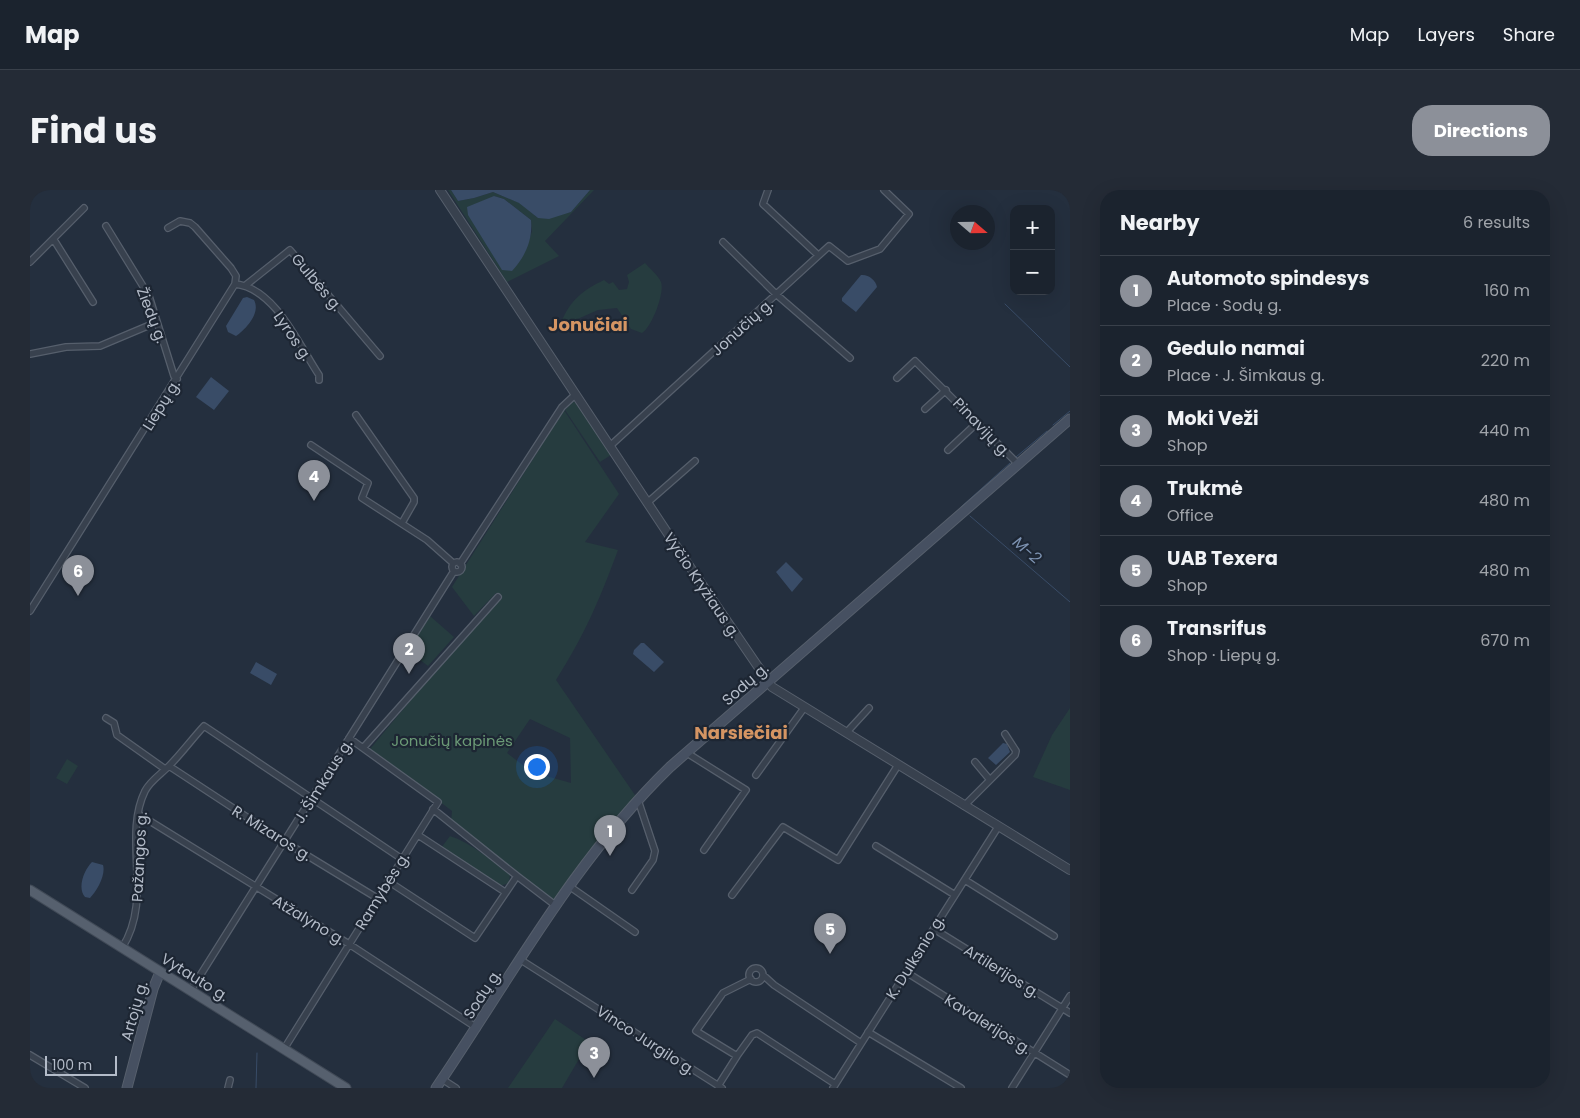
<!DOCTYPE html>
<meta charset="utf-8">
<style>
:root{--surface:#1b232e;--page:#242b36;--text:#f1f3f6;--muted:#a0a4aa;--line:#39404a;--accent:#8c9099}
body{margin:0;font-family:Poppins,sans-serif;background:var(--page);color:var(--text)}
.controls{position:absolute;right:15px;top:15px;display:grid;overflow:hidden;border-radius:10px;box-shadow:0 5px 20px #0002}
.controls button{width:45px;height:45px;display:grid;place-items:center;padding:0;border:0;border-bottom:1px solid var(--line);background:var(--surface);color:var(--text);font:25px sans-serif}
.compass{position:absolute;left:920px;top:15px;width:45px;height:45px;border-radius:50%;background:var(--surface);box-shadow:0 5px 20px #0002;rotate:110deg}
.scale{position:absolute;left:15px;bottom:12px;width:72px;box-sizing:border-box;padding-left:5px;border:2px solid #b4bcc9;border-top:0;font-size:14px;line-height:18px;white-space:nowrap;color:#b4bcc9;-webkit-text-stroke:4px #1d2633;paint-order:stroke}
.you{position:absolute;left:506px;top:576px;width:18px;height:18px;margin:-12px;border:4px solid #fff;border-radius:50%;background:#1a73e8;box-shadow:0 0 0 8px #1a73e833}
.badge{display:grid;place-items:center;width:32px;height:32px;border-radius:50%;background:var(--accent);color:#fff;font-size:16px;font-weight:700}
.pin{position:absolute;translate:-50% -41px;filter:drop-shadow(0 1px 2px #0008)}
.pin::after{content:'';position:absolute;top:26px;width:18px;height:15px;background:inherit;clip-path:polygon(0 0,100% 0,50% 100%)}
.list{margin:0;padding:0;list-style:none}
h2{display:flex;justify-content:space-between;align-items:center;height:65px;margin:0;padding:0 20px;font-size:21px}
h2 small{font-size:16px;font-weight:400;color:var(--muted)}
.list li{display:grid;grid-template-columns:32px 1fr auto;gap:15px;align-items:center;box-sizing:border-box;height:70px;padding:0 20px;border-top:1px solid var(--line)}
.list b{display:block;font-size:19px;white-space:nowrap}
.list p{margin:0;font-size:16px;white-space:nowrap;color:var(--muted)}
.list em{font-size:16px;font-style:normal;color:var(--muted)}
.map{position:relative;flex:none;width:1040px;height:898px;overflow:hidden;border-radius:20px}
header{display:flex;align-items:center;gap:30px;box-sizing:border-box;height:70px;padding:0 25px;background:var(--surface);border-bottom:1px solid var(--line)}
header strong{font-size:24px}
nav{display:flex;gap:28px;margin-inline-start:auto;font-size:18px}
.intro{display:flex;align-items:center;justify-content:space-between;box-sizing:border-box;height:120px;padding:0 30px}
h1{margin:0;font-size:35px}
.button{padding:12px 22px;border-radius:20px;background:var(--accent);color:#fff;font-size:18px;font-weight:700}
main{display:flex;gap:30px;padding:0 30px}
aside{flex:1;background:var(--surface);border-radius:20px;box-shadow:0 5px 20px #0002}
.map>svg:first-child{display:block}
.green{fill:#263c3f;fill-rule:evenodd}
.water{fill:#394c67}
.lines{fill:none;stroke-linecap:round;stroke-linejoin:round}
.stream{stroke:#394c67;stroke-width:1}
.minor-casing{stroke:#565f6c;stroke-width:8}
.tertiary-casing{stroke:#565f6c;stroke-width:10}
.secondary-casing{stroke:#565f6c;stroke-width:11}
.primary-casing{stroke:#414a57;stroke-width:11}
.minor{stroke:#38414e;stroke-width:5.5}
.tertiary{stroke:#38414e;stroke-width:8}
.secondary{stroke:#465061;stroke-width:9}
.primary{stroke:#56606e;stroke-width:9}
.labels{text-anchor:middle;dominant-baseline:central;stroke-width:4.5;stroke-linejoin:round;paint-order:stroke}
.street-label{font-size:15px;fill:#b4bcc9;stroke:#1d2633}
.park-label{font-size:15px;fill:#6b9a76;stroke:#1d2633}
.water-label{font-size:16px;font-style:italic;fill:#7c92b1;stroke:#1d2633}
.quarter-label{font-size:18px;font-weight:bold;fill:#d59563;stroke:#1d2633}
</style>
<header>
<strong>Map</strong>
<nav><a>Map</a><a>Layers</a><a>Share</a></nav>
</header>
<div class="intro"><h1>Find us</h1><a class="button">Directions</a></div>
<main>
<div class="map">
<svg width="1040" height="898" viewBox="0 0 1040 898">
<rect width="100%" height="100%" fill="#242f3e"/>
<!-- green -->
<path class="green" d="M418,0H421L428,11L444,8L463,2L490,13L508,28L541,22L560,0H564L515,51L529,66L477,92ZM464,6L474,9L501,30L502,41L496,59Z
M615,73C620,79 628,85 631,92C635,102 622,137 612,143L601,139L587,118L568,120L534,135L531,133C540,110 553,100 574,90L579,94L583,92L589,100L597,99L599,92L597,85Z
M543,212L548,213L581,265L570,272L535,220Z
M534,220L589,304L555,352L588,360C570,409 554,446 526,490L607,608L523,710L421,632L422,621L340,559L411,474L471,409L466,403L444,426L422,397ZM500,529L540,548L541,593L502,582L477,563Z
M400,426L424,447L398,476L378,461Z
M1040,518V600L1003,587L1022,545Z
M37,569L48,576L37,594L26,588Z
M420,646C441,653 463,671 480,685L479,693L470,696L411,658Z
M525,829L559,852L532,898H478Z"/>
<!-- water -->
<path class="water" d="M421,0H560L541,22L519,29L508,28L489,13L463,2L444,8L428,11Z
M464,6L474,9L501,30C503,50 495,67 482,81L472,80L438,25L437,17Z
M831,85C838,84 846,90 847,97L826,122L812,111V108Z
M217,107L224,110C231,123 216,139 206,146L198,142L196,136L213,108Z
M181,187L199,201L184,220L166,207Z
M756,372L773,389L762,402L746,382Z
M611,453H614L634,472L624,482L603,464L604,460Z
M226,472L247,484L241,495L220,483Z
M973,553L977,554L980,562L966,575L958,568Z
M62,672L73,675C76,685 67,701 60,708L55,707C47,698 54,680 62,672Z"/>
<g class="lines">
<!-- stream -->
<path class="stream" d="M975,114L1040,177
M1023,235L1040,221
M986,267L1017,241
M931,317L980,273
M940,326L1040,412
M226,898L227,863"/>
<!-- minor casing -->
<g class="minor-casing">
<path id="minor" d="M738,0L733,14L788,65
M76,36L119,106L144,186L147,189
M24,50L63,112
M693,52L747,105L820,168
M0,72L54,18
M205,94C245,98 269,155 289,185V190
M216,95L260,60L350,166
M0,164L36,157L70,156L127,132
M867,188L885,171L988,274
M895,219L916,200
M326,225L384,308V312L372,333
M281,255L338,293L332,308L397,350L423,373
M580,256L799,56L818,71L850,59L879,24L854,0
M918,260L947,233
M617,313L665,271
M422 377a5 5 0 1 1 10 0a5 5 0 1 1-10 0Z
M430,374L532,217L546,204
M0,421L205,94L206,86L201,78L165,37L160,33L150,31L138,38
M76,528L84,533L87,545L135,579
M816,543L839,518
M333,558L468,407
M657,563L716,600L674,660
M945,572L960,590
M139,576L255,652L347,708
M726,585L774,518
M934,616L985,565L986,561L975,544
M403,619L487,686
M110,625L319,754L447,838
M388,645L475,702
M846,656L925,705
M935,690L1024,746
M358,691L445,748L487,686L525,715
M539,696L605,742
M602,700L623,670L625,661L608,610
M702,705L753,637L808,670L868,575
M904,739L1040,823
M92,758C124,708 92,648 115,601C120,591 131,584 139,576C151,564 162,549 174,536L372,669
M491,770L692,898
M719 785a7 7 0 1 1 14 0a7 7 0 1 1-14 0Z
M876,782L1040,885
M733,785L744,795L831,853
M721,789L693,803L666,841L707,866L722,845L727,843L805,894
M161,800L424,381
M838,842L931,898
M254,859L408,612L319,548
M0,865L55,898
M412,889L426,898
M688,896L707,866
M198,898L200,890
M803,898L968,637
M982,898L1040,806"/>
</g>
<!-- tertiary casing -->
<g class="tertiary-casing">
<path id="tertiary" d="M410,0L658,374L742,497L1040,680"/>
</g>
<!-- secondary casing -->
<g class="secondary-casing">
<path id="secondary" d="M97,898L123,799L130,782
M406,898C480,789 544,670 640,577L1040,229"/>
</g>
<!-- primary casing -->
<g class="primary-casing">
<path id="primary" d="M0,700L316,898"/>
</g>
<!-- minor -->
<use href="#minor" class="minor"/>
<!-- tertiary -->
<use href="#tertiary" class="tertiary"/>
<!-- secondary -->
<use href="#secondary" class="secondary"/>
<!-- primary -->
<use href="#primary" class="primary"/>
</g>
<g class="labels">
<!-- street labels -->
<g class="street-label">
<text transform="translate(287 92) rotate(50)">Gulbės g.</text>
<text transform="translate(122 125) rotate(69)">Žiedų g.</text>
<text transform="translate(712 137) rotate(-42)">Jonučių g.</text>
<text transform="translate(263 146) rotate(56)">Lyros g.</text>
<text transform="translate(131 215) rotate(-58)">Liepų g.</text>
<text transform="translate(952 237) rotate(46)">Pinavijų g.</text>
<text transform="translate(672 395) rotate(56)">Vyčio Kryžiaus g.</text>
<text transform="translate(715 494) rotate(-41)">Sodų g.</text>
<text transform="translate(293 591) rotate(-58)">J. Šimkaus g.</text>
<text transform="translate(242 643) rotate(32)">R. Mizaros g.</text>
<text transform="translate(109 667) rotate(-87)">Pažangos g.</text>
<text transform="translate(352 701) rotate(-58)">Ramybės g.</text>
<text transform="translate(279 730) rotate(31)">Atžalyno g.</text>
<text transform="translate(885 767) rotate(-58)">K. Dulksnio g.</text>
<text transform="translate(972 781) rotate(32)">Artilerijos g.</text>
<text transform="translate(165 787) rotate(32)">Vytauto g.</text>
<text transform="translate(452 804) rotate(-57)">Sodų g.</text>
<text transform="translate(104 821) rotate(-74)">Artojų g.</text>
<text transform="translate(958 834) rotate(32)">Kavalerijos g.</text>
<text transform="translate(616 850) rotate(33)">Vinco Jurgilo g.</text>
</g>
<!-- park labels -->
<g class="park-label">
<text x="422" y="550">Jonučių kapinės</text>
</g>
<!-- water labels -->
<g class="water-label">
<text transform="translate(997 360) rotate(41)">M-2</text>
</g>
<!-- quarter labels -->
<g class="quarter-label">
<text x="558" y="134">Jonučiai</text>
<text x="711" y="542">Narsiečiai</text>
</g>
</g>
</svg>
<div class="controls">
<button>+</button>
<button>−</button>
</div>
<svg class="compass" viewBox="-18 -18 36 36"><path d="M0-13l5 13h-10z" fill="#e53935"/><path d="M0 13l5-13h-10z" fill="#a0a4aa"/></svg>
<div class="scale">100 m</div>
<div class="you"></div>
<div class="pin badge" style="left:580px;top:666px">1</div>
<div class="pin badge" style="left:379px;top:484px">2</div>
<div class="pin badge" style="left:564px;top:888px">3</div>
<div class="pin badge" style="left:284px;top:311px">4</div>
<div class="pin badge" style="left:800px;top:764px">5</div>
<div class="pin badge" style="left:48px;top:406px">6</div>
</div>
<aside>
<h2>Nearby<small>6 results</small></h2>
<ul class="list">
<li><span class="badge">1</span><div><b>Automoto spindesys</b><p>Place · Sodų g.</p></div><em>160 m</em></li>
<li><span class="badge">2</span><div><b>Gedulo namai</b><p>Place · J. Šimkaus g.</p></div><em>220 m</em></li>
<li><span class="badge">3</span><div><b>Moki Veži</b><p>Shop</p></div><em>440 m</em></li>
<li><span class="badge">4</span><div><b>Trukmė</b><p>Office</p></div><em>480 m</em></li>
<li><span class="badge">5</span><div><b>UAB Texera</b><p>Shop</p></div><em>480 m</em></li>
<li><span class="badge">6</span><div><b>Transrifus</b><p>Shop · Liepų g.</p></div><em>670 m</em></li>
</ul>
</aside>
</main>
